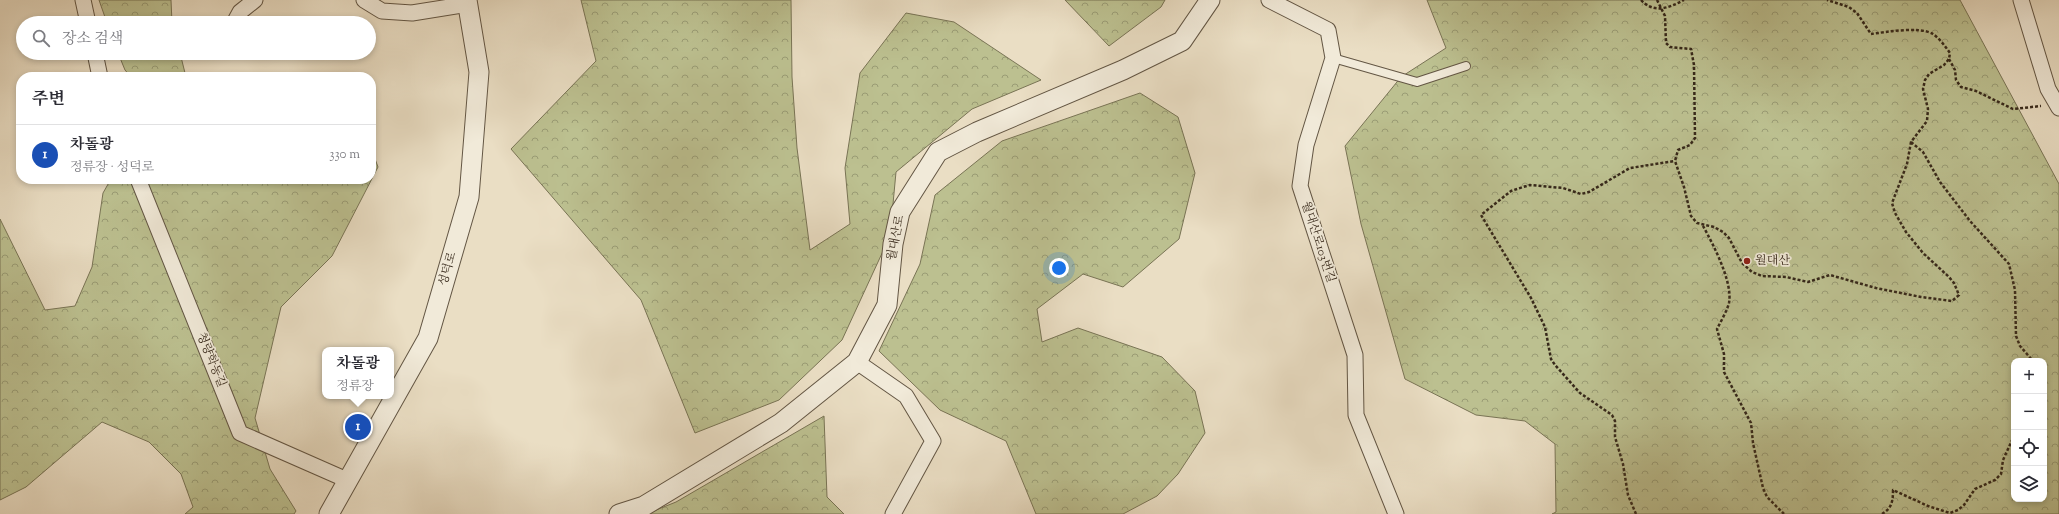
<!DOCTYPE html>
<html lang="ko">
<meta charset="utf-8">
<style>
:root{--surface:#fff;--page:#f2f2f3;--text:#2b2b33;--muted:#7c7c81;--line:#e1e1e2;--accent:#8f2418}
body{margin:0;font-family:"Sorts Mill Goudy","Noto Serif KR",serif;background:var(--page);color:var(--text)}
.controls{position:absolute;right:12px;bottom:12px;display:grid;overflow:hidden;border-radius:8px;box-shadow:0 2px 6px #0003}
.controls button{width:36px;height:36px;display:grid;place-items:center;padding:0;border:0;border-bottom:1px solid var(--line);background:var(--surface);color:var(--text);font:20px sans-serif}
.you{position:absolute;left:1059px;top:268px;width:14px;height:14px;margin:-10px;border:3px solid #fff;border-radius:50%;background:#1a73e8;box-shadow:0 0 0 6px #1a73e833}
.badge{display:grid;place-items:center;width:26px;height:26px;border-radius:50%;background:var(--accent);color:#fff;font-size:13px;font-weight:700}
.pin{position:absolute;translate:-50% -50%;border:2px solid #fff;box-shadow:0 1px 4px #0006}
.popup{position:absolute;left:322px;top:347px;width:72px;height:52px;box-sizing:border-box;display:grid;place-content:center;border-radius:8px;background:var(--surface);filter:drop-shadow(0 1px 3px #0005);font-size:13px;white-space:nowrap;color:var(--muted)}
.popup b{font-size:15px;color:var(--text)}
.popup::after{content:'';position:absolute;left:50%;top:100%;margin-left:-8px;border:8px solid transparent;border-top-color:var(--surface)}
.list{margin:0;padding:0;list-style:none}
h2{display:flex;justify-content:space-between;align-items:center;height:52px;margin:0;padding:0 16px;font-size:17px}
h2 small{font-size:13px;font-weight:400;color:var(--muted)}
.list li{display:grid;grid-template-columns:26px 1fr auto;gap:12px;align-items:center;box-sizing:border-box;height:60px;padding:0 16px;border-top:1px solid var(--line)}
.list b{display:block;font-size:15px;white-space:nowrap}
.list p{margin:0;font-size:13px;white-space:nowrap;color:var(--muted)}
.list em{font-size:13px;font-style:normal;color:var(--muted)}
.icon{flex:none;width:22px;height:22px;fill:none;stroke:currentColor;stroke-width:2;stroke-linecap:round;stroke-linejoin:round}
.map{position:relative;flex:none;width:2059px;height:514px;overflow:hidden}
.search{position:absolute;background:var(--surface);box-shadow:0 2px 6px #0003;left:16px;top:16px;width:360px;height:44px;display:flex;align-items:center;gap:10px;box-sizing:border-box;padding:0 14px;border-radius:22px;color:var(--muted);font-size:15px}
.panel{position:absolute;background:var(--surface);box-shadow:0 2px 6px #0003;left:16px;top:72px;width:360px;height:112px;border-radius:16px}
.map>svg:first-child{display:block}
.forest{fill:url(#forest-crowns);stroke:#797455;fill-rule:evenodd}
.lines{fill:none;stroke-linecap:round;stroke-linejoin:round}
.service-casing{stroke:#635644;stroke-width:10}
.minor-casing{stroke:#635644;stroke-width:17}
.tertiary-casing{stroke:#635644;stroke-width:21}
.path{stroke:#36281a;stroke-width:2.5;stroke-dasharray:3 2;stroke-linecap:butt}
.service{stroke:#f1ead9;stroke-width:8}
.minor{stroke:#f1ead9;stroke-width:15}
.tertiary{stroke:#f1ead9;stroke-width:19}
.poi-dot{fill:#8f2418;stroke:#f1ead9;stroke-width:1.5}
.labels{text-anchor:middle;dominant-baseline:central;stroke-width:3.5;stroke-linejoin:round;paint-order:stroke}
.street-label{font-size:12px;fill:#36281a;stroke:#f1ead9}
.poi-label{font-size:12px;fill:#36281a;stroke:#f1ead9;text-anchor:start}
</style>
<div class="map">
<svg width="2059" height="514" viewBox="0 0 2059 514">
<defs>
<pattern id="forest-crowns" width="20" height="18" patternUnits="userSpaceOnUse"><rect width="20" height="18" fill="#bcc090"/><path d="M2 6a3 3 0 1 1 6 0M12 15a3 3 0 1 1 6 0" fill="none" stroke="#9a9c75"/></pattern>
</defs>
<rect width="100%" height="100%" fill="#eadec4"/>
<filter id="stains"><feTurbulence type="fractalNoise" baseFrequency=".005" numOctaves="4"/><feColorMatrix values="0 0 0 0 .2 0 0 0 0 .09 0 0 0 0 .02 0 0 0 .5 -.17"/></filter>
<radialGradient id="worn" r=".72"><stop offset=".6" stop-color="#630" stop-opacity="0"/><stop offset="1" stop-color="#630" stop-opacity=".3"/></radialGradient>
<!-- forest -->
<path class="forest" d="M99,0H171L172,23H107Z
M581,0H791L792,77L797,148L810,250L850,224L845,168L860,73L906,13L954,22L1041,80L972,109L896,172L890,236L842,340L779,400L695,433L641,300L511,149L596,61Z
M1065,0H1165L1161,7L1109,46Z
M1427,0H1960L2059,184V514H1552L1556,512L1555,444L1525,421L1476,415L1405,379L1361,224L1345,146L1401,77L1446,48ZM2014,361H2044V499H2014Z
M118,53H180L186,77H131L125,70Z
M1140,93L1178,117L1195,173L1179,239L1123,287L1083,274L1037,309L1042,342L1078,328L1162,357L1195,391L1205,433L1178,474L1157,496L1123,514H1036L1006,441L940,410L879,351L920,264L935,195L1002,141Z
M371,148L378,167L332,256L281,307L255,418L270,469L296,511L294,514H185L193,507L181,474L149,442L102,422L26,487L0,500V219L45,310L75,306L92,267L103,193L111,179H371Z
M824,416L827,497L844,514H646L676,502Z"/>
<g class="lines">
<!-- service casing -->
<g class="service-casing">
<path id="service" d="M1333,58L1417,82L1466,66"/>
</g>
<!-- minor casing -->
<g class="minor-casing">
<path id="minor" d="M83,0L88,23
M364,0L382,11L412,13L468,4
M1269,0L1328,30L1333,58L1306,145L1300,186L1355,355L1356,415L1396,514
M2021,0L2048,89L2059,108
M234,23L240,12L255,0
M95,53L100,77
M138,179L240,433L347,480
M857,362L906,396L933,441L893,514"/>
</g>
<!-- tertiary casing -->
<g class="tertiary-casing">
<path id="tertiary" d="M329,514L428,338L469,197L479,72L467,0
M619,514L644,506L781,423L857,362L887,305L893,244L900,212L938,152L977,132L1123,70L1182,41L1210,0"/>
</g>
<!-- path -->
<path class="path" d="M1641,0C1654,14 1669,8 1684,0
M1657,0L1665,16L1666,43L1670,47L1691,49L1694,65L1695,138L1690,145L1678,150L1675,161L1684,187L1691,216L1697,223L1714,227L1723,232L1729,238L1742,263L1752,272L1762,276L1786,277L1808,282L1830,275L1876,288L1921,297L1952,301L1959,295L1954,283L1949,277L1923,253L1906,232L1895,213L1892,203L1907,164L1911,142L1927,121L1928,109L1923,89L1925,80L1929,74L1944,65L1949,59L1950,53C1945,46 1940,39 1933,34C1920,26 1886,32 1871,34L1857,13L1849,7L1827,0
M1949,59L1955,70L1956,80L1961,87L1976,91L2013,109L2041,106
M1911,142L1923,152L1940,182L1970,221L2009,264L2015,290L2016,336L2020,346L2033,361
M1703,226C1713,244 1733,282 1729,303C1727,311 1721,321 1717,329L1724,354V372L1751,423L1753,443L1763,488L1767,497L1784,514
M2044,375L2046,384L2044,387
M1636,514L1628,495L1623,464L1615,437V421L1612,415L1580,393L1555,365L1551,359L1545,327L1531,298L1481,215L1511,191L1523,187L1530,185L1563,188L1581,194L1589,192L1630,168L1675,161
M1882,514C1892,508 1893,501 1893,490L1928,506L1950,513L1958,510L1964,505L1975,489L1995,480L2001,474L2003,460L2014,436"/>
<!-- service -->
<use href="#service" class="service"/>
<!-- minor -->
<use href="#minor" class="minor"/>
<!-- tertiary -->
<use href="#tertiary" class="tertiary"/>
</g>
<!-- markers -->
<circle class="poi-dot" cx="1747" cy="261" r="4"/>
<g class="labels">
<!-- street labels -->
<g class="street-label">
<text transform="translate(896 238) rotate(-79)">월대산로</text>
<text transform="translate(1318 242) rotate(72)">월대산로103번길</text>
<text transform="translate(448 269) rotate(-74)">성덕로</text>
<text transform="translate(211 360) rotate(68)">청량학동길</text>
</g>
<!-- poi labels -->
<g class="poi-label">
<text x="1755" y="261">월대산</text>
</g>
</g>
<rect width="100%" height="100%" filter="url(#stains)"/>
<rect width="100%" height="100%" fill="url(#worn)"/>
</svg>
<div class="controls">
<button>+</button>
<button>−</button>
<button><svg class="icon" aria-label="locate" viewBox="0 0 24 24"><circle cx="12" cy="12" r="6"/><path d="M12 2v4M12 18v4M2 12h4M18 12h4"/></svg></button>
<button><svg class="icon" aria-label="layers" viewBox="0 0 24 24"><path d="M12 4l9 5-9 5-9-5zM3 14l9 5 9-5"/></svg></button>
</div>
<div class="you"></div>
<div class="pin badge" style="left:358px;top:427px;background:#1a4fb4">1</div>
<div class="popup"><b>차돌광</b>정류장</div>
<div class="search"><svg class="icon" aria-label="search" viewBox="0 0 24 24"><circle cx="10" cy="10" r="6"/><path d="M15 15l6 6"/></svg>장소 검색</div>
<section class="panel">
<h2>주변<small></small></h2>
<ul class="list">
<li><span class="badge" style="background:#1a4fb4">1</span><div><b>차돌광</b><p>정류장 · 성덕로</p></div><em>330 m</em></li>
</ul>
</section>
</div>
